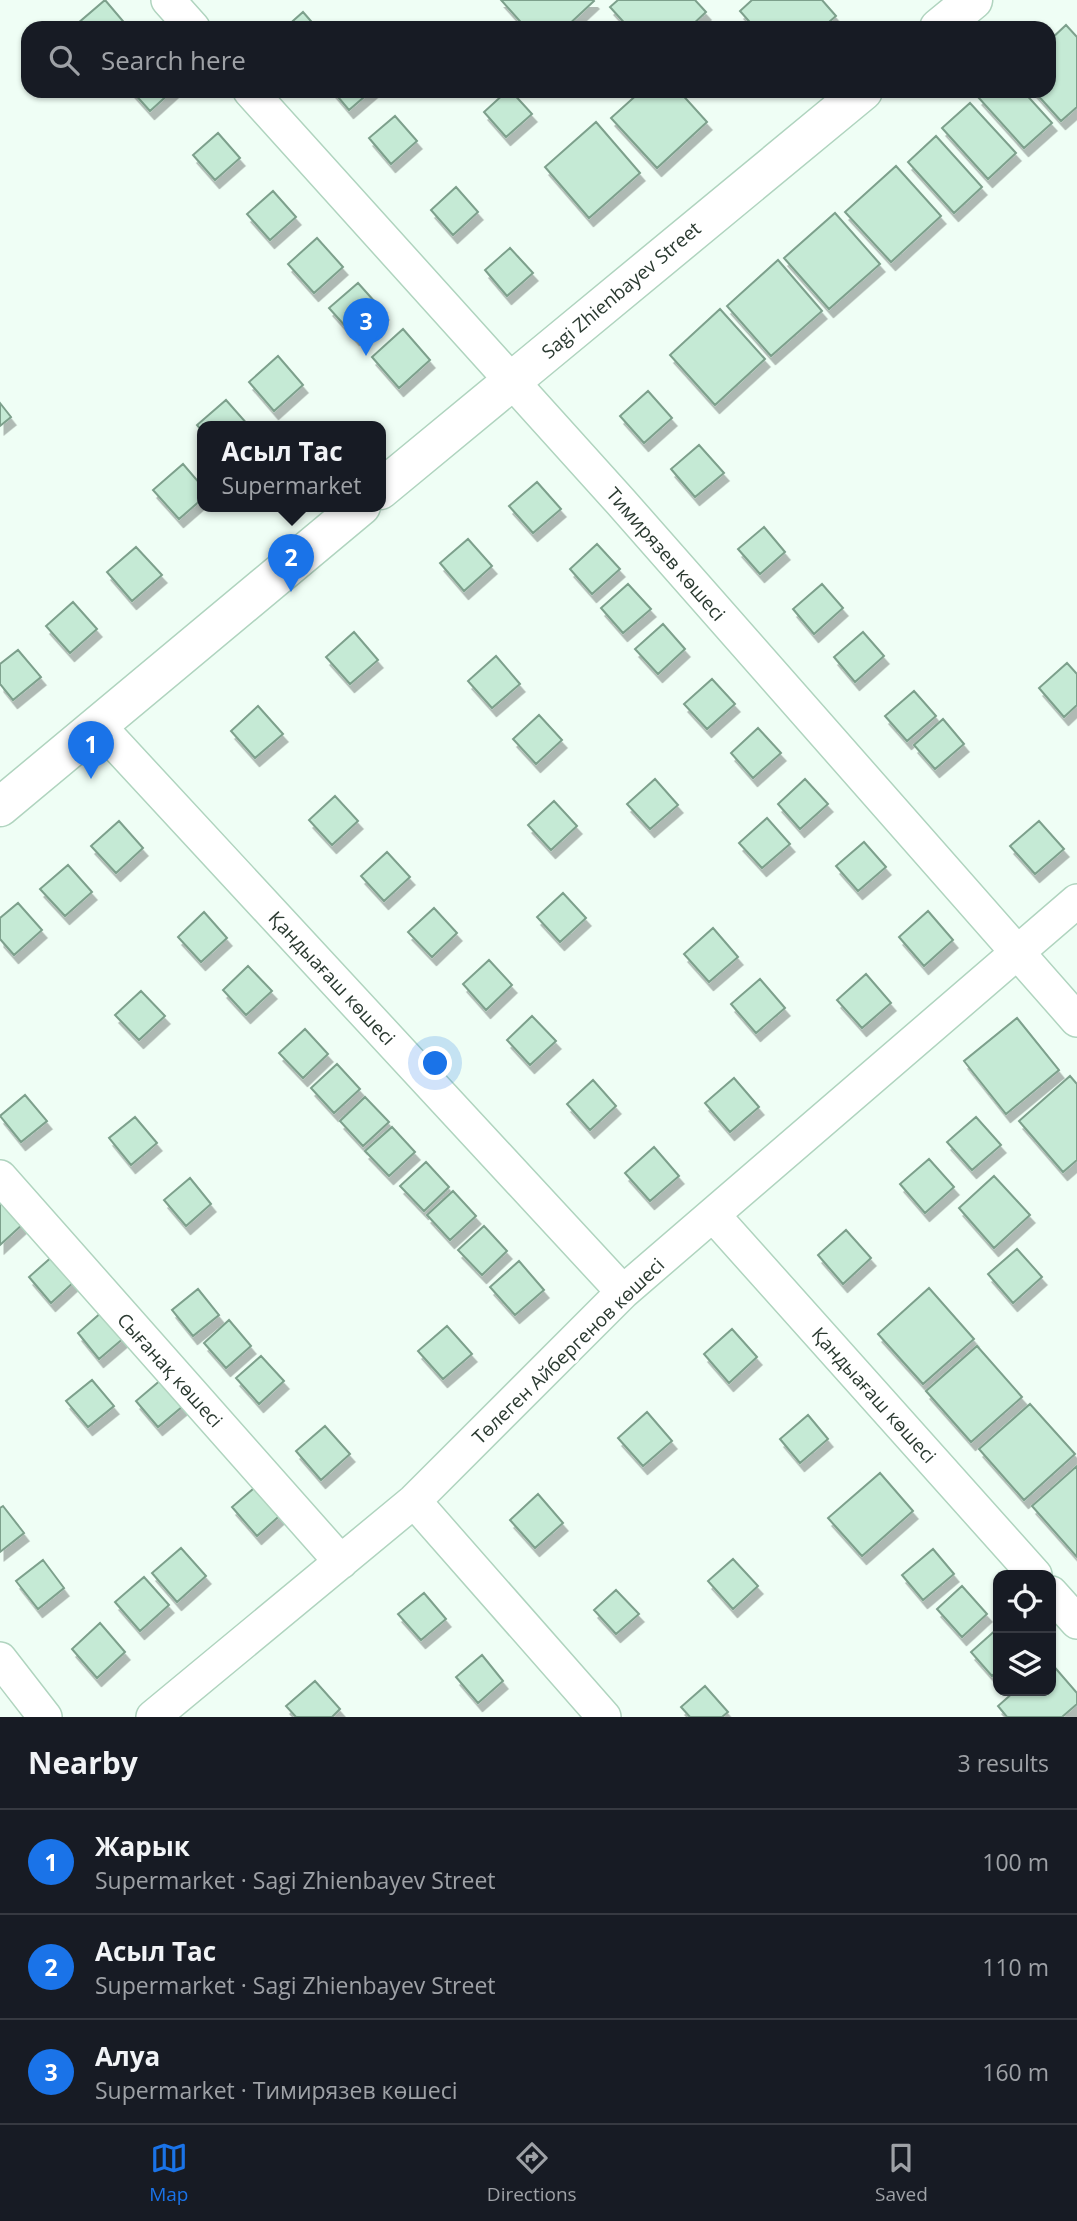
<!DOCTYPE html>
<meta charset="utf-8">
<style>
:root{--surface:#171b24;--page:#242831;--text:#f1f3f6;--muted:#9ea1a6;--line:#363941;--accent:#1a73e8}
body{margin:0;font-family:"Open Sans",sans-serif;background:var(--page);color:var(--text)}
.controls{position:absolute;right:21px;bottom:21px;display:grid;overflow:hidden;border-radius:14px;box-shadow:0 2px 5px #0004}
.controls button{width:63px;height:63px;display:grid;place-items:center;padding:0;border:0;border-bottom:2px solid var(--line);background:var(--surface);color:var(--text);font:35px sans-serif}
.you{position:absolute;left:436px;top:1064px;width:24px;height:24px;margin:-18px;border:5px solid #fff;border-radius:50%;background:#1a73e8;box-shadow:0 0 0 10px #1a73e833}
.badge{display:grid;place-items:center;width:46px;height:46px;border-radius:50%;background:var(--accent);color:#fff;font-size:23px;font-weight:700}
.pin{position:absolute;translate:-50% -58px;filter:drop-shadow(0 2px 4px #0008)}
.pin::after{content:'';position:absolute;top:37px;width:24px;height:21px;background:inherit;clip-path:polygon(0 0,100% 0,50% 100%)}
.popup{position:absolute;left:197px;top:421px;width:189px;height:91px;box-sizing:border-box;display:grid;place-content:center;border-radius:14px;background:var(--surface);filter:drop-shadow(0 2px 5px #0005);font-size:23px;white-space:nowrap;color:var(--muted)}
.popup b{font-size:26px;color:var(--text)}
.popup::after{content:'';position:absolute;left:50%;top:100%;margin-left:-14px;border:14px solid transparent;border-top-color:var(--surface)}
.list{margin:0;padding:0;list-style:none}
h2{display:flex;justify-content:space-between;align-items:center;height:91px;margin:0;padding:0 28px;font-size:30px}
h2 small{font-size:23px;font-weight:400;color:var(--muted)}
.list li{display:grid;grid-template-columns:46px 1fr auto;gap:21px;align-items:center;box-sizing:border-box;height:105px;padding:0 28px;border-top:2px solid var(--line)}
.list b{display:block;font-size:26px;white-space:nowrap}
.list p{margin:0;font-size:23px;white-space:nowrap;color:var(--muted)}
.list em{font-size:23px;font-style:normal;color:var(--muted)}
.icon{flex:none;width:38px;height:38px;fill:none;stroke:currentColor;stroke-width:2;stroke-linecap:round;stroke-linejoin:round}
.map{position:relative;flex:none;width:1077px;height:1717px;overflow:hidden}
.search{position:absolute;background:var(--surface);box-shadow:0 2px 5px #0004;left:21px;right:21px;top:21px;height:77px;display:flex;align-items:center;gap:18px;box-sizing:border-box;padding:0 24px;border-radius:21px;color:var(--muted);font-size:26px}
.sheet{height:406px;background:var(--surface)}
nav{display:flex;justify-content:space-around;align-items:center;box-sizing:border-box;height:98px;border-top:2px solid var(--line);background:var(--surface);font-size:19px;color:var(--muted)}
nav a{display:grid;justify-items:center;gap:4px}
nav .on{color:var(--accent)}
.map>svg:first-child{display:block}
.building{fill:#c5ead5;stroke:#7da08c;stroke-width:2;filter:url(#shadow)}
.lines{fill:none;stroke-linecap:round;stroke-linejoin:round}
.street-casing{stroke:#b0d4bf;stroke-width:36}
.secondary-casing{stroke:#b0d4bf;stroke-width:41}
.street{stroke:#fff;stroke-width:33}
.secondary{stroke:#fff;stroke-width:38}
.labels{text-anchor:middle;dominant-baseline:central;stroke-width:6;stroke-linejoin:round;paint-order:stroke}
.street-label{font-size:19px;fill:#2b3a31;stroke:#fff}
</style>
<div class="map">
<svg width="1077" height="1717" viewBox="0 0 1077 1717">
<defs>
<filter id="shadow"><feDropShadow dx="4.5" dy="8" stdDeviation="0" flood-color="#0004"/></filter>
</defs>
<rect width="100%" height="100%" fill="#effef5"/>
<!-- building -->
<path class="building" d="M105,0L128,27L80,28L77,24Z
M501,0H593L594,1L565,28H526Z
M618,0H695L706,12L689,28H629L610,7Z
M752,0H822L836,16L822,28H755L740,11Z
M303,12L317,28H285Z
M1066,25L1077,37V107L1061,121L1034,91H1049V41Z
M132,91H172L150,111Z
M333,91H371L349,110Z
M507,91H511L532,114L506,137L484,112Z
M641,91H679L707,122L657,168L611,118Z
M984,91H1023L1052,123L1024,148L978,97Z
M970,103L1016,153L988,179L942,128Z
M395,116L417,141L391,164L369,138Z
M596,122L640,173L589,218L545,167Z
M218,133L240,158L215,180L193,155Z
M936,136L982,187L954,213L908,162Z
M896,166L941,216L891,262L845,212Z
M456,187L478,212L453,235L431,210Z
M273,191L296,217L270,240L247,214Z
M835,213L880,264L829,309L784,258Z
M317,238L343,267L314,293L288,264Z
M510,248L533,273L507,296L485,270Z
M778,260L822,311L771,356L727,306Z
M358,283L384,312L355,337L329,308Z
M720,309L765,359L715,405L670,355Z
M403,329L430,360L399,388L372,357Z
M278,356L303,385L274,411L249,382Z
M648,391L672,418L644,443L620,416Z
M226,400L249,426H202V431L197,425Z
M0,403L11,417L0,426Z
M699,445L724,473L695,497L671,469Z
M183,464L202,486V499L179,519L153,490Z
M537,482L561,509L533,533L509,506Z
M764,527L785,552L760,574L738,549Z
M468,539L492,566L464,591L440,563Z
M597,544L620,569L592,594L570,569Z
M136,547L162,575L132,601L107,572Z
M628,584L651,609L623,633L601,608Z
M822,584L843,608L814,634L793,609Z
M73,602L97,629L70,653L46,626Z
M663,624L685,649L658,674L635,649Z
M354,632L378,660L350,684L326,657Z
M863,632L884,656L855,682L834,657Z
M18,650L41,677L13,700L0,684V664Z
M496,656L520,684L492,708L468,681Z
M1067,663L1077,674V705L1064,717L1039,688Z
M712,679L735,704L707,729L684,704Z
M914,691L936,716L907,741L885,716Z
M258,706L283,734L255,758L231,731Z
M539,715L562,740L536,764L513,739Z
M943,719L964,744L935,769L914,745Z
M758,728L781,753L753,778L731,753Z
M655,779L678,805L650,829L627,804Z
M805,779L828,804L800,829L778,804Z
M335,796L358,821L332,845L309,820Z
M554,801L577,826L551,850L528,825Z
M767,818L790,844L762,868L739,843Z
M119,821L143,848L116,873L91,846Z
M1039,821L1064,849L1035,874L1010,846Z
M864,842L886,867L858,891L836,866Z
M387,852L410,877L384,901L361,876Z
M68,865L92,892L65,916L40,889Z
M563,893L586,918L560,942L537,917Z
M18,903L42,930L14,955L0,939V918Z
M434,908L457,933L432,957L408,932Z
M928,911L953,940L924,966L899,937Z
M204,912L227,938L201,962L178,937Z
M713,928L738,957L709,982L684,954Z
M489,960L512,985L486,1010L463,984Z
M248,966L272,991L246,1015L223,990Z
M866,974L891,1003L862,1028L837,1000Z
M760,979L785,1008L756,1033L731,1004Z
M141,991L165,1016L139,1040L115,1015Z
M532,1016L556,1041L530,1065L507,1040Z
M1017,1018L1059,1070L1006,1114L964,1061Z
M305,1029L328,1054L303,1078L279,1053Z
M337,1064L360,1089L334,1113L311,1088Z
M1070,1076L1077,1084V1160L1063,1172L1019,1121Z
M734,1078L759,1107L730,1132L705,1103Z
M593,1080L616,1106L590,1130L567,1104Z
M25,1095L47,1121L21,1142L0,1116Z
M365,1097L389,1122L363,1146L340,1121Z
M135,1117L157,1143L131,1165L109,1138Z
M976,1117L1001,1145L972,1170L947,1142Z
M392,1127L415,1152L389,1176L365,1151Z
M654,1147L679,1176L650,1201L625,1173Z
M929,1159L954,1187L925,1213L900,1184Z
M426,1162L449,1187L424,1211L400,1186Z
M994,1176L1030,1215L994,1248L959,1208Z
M190,1178L211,1204L186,1226L164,1200Z
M453,1191L476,1216L450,1240L427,1215Z
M0,1200L24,1223L0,1245Z
M484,1226L507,1251L482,1275L458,1250Z
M846,1230L871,1258L843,1284L818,1255Z
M1017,1249L1042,1277L1013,1303L988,1274Z
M54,1255L76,1280L51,1303L29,1277Z
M519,1261L544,1290L515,1315L490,1287Z
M929,1288L974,1339L923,1384L878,1334Z
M198,1289L219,1315L193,1336L172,1310Z
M103,1311L125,1337L99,1359L78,1333Z
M229,1320L251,1346L226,1368L204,1343Z
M447,1326L472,1354L443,1379L418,1351Z
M732,1329L757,1357L729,1383L704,1354Z
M977,1346L1022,1397L971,1442L926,1391Z
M261,1356L284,1381L259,1404L236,1378Z
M162,1379L183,1406L158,1427L136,1401Z
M92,1380L114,1406L88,1427L66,1401Z
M1030,1404L1075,1454L1024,1500L979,1449Z
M647,1412L672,1441L643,1466L618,1438Z
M808,1415L828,1439L800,1463L780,1439Z
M325,1426L350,1454L321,1480L296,1451Z
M1077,1466V1557L1032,1506Z
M880,1473L913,1511L862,1556L828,1518Z
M261,1482L286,1510L257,1536L232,1507Z
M538,1494L563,1523L535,1548L510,1520Z
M3,1506L24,1533L0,1552V1508Z
M181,1548L206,1576L177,1602L152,1573Z
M933,1549L954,1574L923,1600L902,1575Z
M733,1559L758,1586L733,1609L708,1581Z
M43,1560L64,1588L38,1609L16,1581Z
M144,1577L169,1605L140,1631L115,1602Z
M962,1586L987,1614L962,1637L937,1609Z
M616,1590L639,1614L616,1634L594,1610Z
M424,1593L446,1619L421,1640L398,1614Z
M100,1623L125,1652L97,1678L72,1649Z
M998,1628V1670L992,1676L971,1652Z
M482,1655L503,1681L478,1703L456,1677Z
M1051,1663L1077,1693V1704L1062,1717H1007L998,1706L1015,1691H1051Z
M315,1681L340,1709L332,1717H296L286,1706Z
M705,1686L728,1712L722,1717H690L681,1707Z"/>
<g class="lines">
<!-- street casing -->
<g class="street-casing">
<path id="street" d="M168,0L193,28
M250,91L620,501L1077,1020
M98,725L623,1292
M0,1177L341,1562
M713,1215L1035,1575
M414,1501L604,1717
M1051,1593L1077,1622
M0,1659L45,1717
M153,1717L414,1501L623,1292L1077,901"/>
</g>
<!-- secondary casing -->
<g class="secondary-casing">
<path id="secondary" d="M939,28L973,0
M380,490L863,91
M0,807L361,506"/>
</g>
<!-- street -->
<use href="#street" class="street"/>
<!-- secondary -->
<use href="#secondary" class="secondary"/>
</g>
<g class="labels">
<!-- street labels -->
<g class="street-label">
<text transform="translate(621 290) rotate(-40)">Sagi Zhienbayev Street</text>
<text transform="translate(666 554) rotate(49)">Тимирязев көшесі</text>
<text transform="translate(332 978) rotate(47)">Қандыағаш көшесі</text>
<text transform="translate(568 1351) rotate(-44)">Төлеген Айбергенов көшесі</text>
<text transform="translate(170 1370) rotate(48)">Сығанақ көшесі</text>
<text transform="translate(874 1395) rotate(48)">Қандыағаш көшесі</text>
</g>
</g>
</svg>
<div class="controls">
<button><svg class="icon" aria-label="locate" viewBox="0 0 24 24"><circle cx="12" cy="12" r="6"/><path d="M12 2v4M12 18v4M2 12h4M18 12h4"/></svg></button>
<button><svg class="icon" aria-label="layers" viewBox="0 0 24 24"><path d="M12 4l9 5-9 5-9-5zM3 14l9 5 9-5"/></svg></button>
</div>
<div class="you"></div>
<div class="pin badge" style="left:91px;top:779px">1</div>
<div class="pin badge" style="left:291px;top:592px">2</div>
<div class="popup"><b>Асыл Тас</b>Supermarket</div>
<div class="pin badge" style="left:366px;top:356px">3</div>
<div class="search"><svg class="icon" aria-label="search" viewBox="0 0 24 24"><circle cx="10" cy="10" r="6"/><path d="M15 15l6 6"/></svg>Search here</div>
</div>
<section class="sheet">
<h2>Nearby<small>3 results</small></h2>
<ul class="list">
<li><span class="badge">1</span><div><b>Жарык</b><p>Supermarket · Sagi Zhienbayev Street</p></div><em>100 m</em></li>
<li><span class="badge">2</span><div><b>Асыл Тас</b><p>Supermarket · Sagi Zhienbayev Street</p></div><em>110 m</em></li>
<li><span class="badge">3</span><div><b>Алуа</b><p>Supermarket · Тимирязев көшесі</p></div><em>160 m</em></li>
</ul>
</section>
<nav>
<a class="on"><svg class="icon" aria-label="map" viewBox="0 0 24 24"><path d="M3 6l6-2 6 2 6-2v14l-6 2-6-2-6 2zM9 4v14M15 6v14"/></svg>Map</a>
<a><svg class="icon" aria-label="directions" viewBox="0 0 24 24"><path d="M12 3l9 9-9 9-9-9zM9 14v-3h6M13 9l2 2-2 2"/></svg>Directions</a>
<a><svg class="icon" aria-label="saved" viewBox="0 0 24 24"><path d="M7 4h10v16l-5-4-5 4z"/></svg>Saved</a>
</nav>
